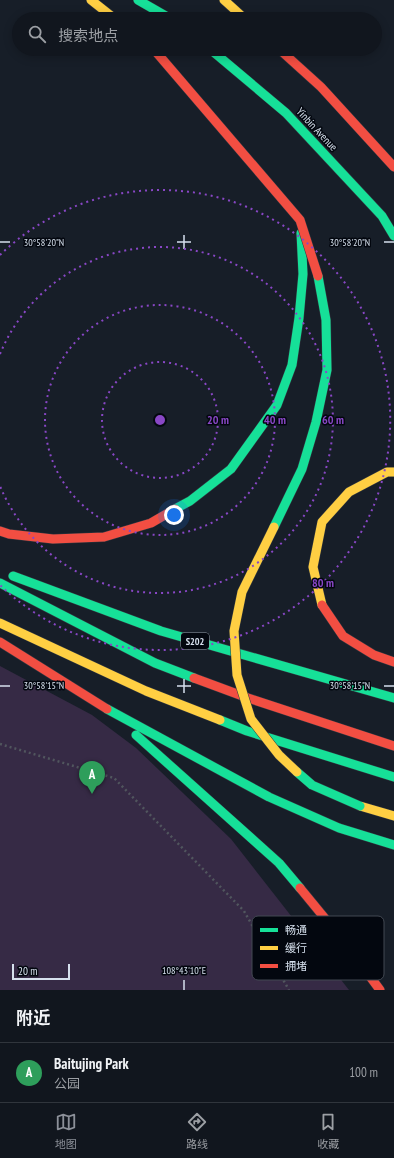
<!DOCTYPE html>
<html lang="zh">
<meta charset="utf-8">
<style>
:root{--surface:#11161e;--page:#1e232b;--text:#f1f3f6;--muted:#9c9fa4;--line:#30353c;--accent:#8c9099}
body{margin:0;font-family:"PT Sans Narrow","Noto Sans SC",sans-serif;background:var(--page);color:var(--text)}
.scale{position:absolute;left:12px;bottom:10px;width:58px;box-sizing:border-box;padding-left:4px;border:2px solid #d6e0ed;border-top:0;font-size:11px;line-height:14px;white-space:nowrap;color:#d6e0ed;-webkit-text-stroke:3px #03070f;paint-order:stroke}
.you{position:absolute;left:174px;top:515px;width:14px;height:14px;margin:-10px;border:3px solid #fff;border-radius:50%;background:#1a73e8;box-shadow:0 0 0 6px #1a73e833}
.badge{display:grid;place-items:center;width:26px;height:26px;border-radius:50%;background:var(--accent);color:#fff;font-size:13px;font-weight:700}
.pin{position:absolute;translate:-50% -33px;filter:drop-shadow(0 1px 2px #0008)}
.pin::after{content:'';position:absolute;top:21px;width:14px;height:12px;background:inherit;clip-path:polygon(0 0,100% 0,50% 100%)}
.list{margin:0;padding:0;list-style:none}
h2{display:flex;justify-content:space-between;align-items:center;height:52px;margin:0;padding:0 16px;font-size:17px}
h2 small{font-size:13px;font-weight:400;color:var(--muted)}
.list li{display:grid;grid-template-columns:26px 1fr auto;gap:12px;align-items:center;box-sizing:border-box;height:60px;padding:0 16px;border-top:1px solid var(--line)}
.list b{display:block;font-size:15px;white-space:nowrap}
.list p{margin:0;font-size:13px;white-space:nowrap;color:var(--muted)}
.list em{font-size:13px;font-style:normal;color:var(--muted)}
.icon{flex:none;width:22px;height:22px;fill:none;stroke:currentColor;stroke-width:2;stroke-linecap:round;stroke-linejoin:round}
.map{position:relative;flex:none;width:394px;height:990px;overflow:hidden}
.search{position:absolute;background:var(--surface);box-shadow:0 2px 10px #0003;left:12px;right:12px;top:12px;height:44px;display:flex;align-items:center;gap:10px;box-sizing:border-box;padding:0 14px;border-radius:22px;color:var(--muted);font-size:15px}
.sheet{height:112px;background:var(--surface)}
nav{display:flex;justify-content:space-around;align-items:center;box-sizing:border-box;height:56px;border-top:1px solid var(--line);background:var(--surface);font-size:11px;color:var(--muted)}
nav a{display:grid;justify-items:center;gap:2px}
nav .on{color:var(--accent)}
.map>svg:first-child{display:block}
.green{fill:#362a45}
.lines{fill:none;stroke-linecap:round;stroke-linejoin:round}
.fast-casing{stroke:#323841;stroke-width:10}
.slow-casing{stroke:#323841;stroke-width:10}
.jam-casing{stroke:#323841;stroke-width:10}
.path{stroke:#51565e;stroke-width:2.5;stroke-dasharray:2 3;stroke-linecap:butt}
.fast{stroke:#16e098;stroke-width:9}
.slow{stroke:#ffcf43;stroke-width:9}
.jam{stroke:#f24e42;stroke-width:9}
.fast-bridge-casing{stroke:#323841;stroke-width:10;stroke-linecap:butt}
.slow-bridge-casing{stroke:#323841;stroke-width:10;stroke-linecap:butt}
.jam-bridge-casing{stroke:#323841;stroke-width:10;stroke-linecap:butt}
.fast-bridge{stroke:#16e098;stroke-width:9}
.slow-bridge{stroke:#ffcf43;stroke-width:9}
.jam-bridge{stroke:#f24e42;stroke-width:9}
.ticks{fill:none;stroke:#d6e0ed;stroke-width:1.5}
.ring{fill:none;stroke:#8947c6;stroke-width:2;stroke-dasharray:2 4}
.labels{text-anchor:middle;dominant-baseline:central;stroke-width:3;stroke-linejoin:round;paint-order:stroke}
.shield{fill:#03070f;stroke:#979faa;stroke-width:1}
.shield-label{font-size:10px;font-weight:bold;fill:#d6e0ed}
.street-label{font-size:11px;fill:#d6e0ed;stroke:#03070f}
.key{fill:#03070f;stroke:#424852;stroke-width:1}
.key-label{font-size:11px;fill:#d6e0ed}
.ticks-label{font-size:10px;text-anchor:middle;fill:#d6e0ed;stroke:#03070f;stroke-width:3;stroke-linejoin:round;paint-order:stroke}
.centre{fill:#8947c6;stroke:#03070f;stroke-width:2}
.ring-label{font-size:12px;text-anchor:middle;font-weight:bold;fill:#8947c6;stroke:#03070f;stroke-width:3;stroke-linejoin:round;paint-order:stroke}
</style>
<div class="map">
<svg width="394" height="990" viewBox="0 0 394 990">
<rect width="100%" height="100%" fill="#171e28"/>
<!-- green -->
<path class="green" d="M0,666L92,715L136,748L231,839L349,990H0Z"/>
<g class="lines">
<!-- fast casing -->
<g class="fast-casing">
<path id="fast" d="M138,0L171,19
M210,49L286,113L382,216L394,236
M175,509L190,501L231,469L277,405L292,365L299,318L303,274L301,233
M13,576L161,631L394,698
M0,583L155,663L194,678
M107,709L269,797L339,828L394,845
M220,720L247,731L394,777
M136,735L279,863L300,888"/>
</g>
<!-- slow casing -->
<g class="slow-casing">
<path id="slow" d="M91,0L115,19
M224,0L245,19
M322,605L313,567L322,522L349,492L387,472H394
M0,623L146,691L220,720
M360,806L394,816"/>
</g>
<!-- jam casing -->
<g class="jam-casing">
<path id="jam" d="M279,49L321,87L394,167
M0,531L9,534L53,539L104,537L151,523L175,509
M322,605L343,636L374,655L394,662
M0,642L107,709
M194,678L248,698L394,746
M300,888L346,944L380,990"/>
</g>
<!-- path -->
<path class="path" d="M0,744L114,778L244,911L289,990"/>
<!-- fast -->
<use href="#fast" class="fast"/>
<!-- slow -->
<use href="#slow" class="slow"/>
<!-- jam -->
<use href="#jam" class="jam"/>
<!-- fast-bridge casing -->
<g class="fast-bridge-casing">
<path id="fast-bridge" d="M274,527L302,469L316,422L327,370L326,320L318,276
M297,772L312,785L360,806"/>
</g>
<!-- slow-bridge casing -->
<g class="slow-bridge-casing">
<path id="slow-bridge" d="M274,527L242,592L234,631L237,675L251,719L279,755L297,772"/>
</g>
<!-- jam-bridge casing -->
<g class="jam-bridge-casing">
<path id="jam-bridge" d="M157,53L300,220L318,276"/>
</g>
<!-- fast-bridge -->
<use href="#fast-bridge" class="fast-bridge"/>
<!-- slow-bridge -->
<use href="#slow-bridge" class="slow-bridge"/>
<!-- jam-bridge -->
<use href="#jam-bridge" class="jam-bridge"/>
</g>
<!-- ticks -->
<path class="ticks" d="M184,235V249M0,242H10M177,242H191M384,242H394M184,679V693M0,686H10M177,686H191M384,686H394M184,980V990"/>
<!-- distance rings -->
<g class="ring">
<circle cx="160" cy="420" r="58"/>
<circle cx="160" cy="420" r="115"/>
<path d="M0 354A173 173 0 1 1 0 486"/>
<path d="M0 255A230 230 0 1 1 0 585"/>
</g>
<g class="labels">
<!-- shield labels -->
<rect class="shield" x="181" y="633" width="28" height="16" rx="3"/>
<g class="shield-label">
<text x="195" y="641">S202</text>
</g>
<!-- street labels -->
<g class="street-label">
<text transform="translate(317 129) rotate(47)">Yinbin Avenue</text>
</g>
</g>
<!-- legend -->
<rect x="252" y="916" width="132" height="64" rx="6" class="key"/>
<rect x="260" y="928" width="18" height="4" fill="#16e098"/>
<rect x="260" y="946" width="18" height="4" fill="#ffcf43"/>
<rect x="260" y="964" width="18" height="4" fill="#f24e42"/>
<g class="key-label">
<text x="285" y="934">畅通</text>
<text x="285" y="952">缓行</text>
<text x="285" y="970">拥堵</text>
</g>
<g class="ticks-label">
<text x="44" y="246">30°58'20"N</text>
<text x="350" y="246">30°58'20"N</text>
<text x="44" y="689">30°58'15"N</text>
<text x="350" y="689">30°58'15"N</text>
<text x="184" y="974">108°43'10"E</text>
</g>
<circle cx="160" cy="420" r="6" class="centre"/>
<g class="ring-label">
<text x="218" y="424">20 m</text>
<text x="275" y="424">40 m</text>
<text x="333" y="424">60 m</text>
<text x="323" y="587">80 m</text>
</g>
</svg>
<div class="scale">20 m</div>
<div class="you"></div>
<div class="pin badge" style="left:92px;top:794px;background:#2e9e5b">A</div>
<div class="search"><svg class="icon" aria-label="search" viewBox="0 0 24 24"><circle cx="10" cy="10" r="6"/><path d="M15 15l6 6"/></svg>搜索地点</div>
</div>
<section class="sheet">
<h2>附近<small></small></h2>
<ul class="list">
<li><span class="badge" style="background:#2e9e5b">A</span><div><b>Baitujing Park</b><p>公园</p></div><em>100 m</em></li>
</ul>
</section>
<nav>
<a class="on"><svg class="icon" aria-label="map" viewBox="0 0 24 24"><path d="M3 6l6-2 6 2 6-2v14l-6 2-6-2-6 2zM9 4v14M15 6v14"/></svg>地图</a>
<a><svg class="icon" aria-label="directions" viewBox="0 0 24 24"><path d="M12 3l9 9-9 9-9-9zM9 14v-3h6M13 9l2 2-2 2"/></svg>路线</a>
<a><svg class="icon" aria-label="saved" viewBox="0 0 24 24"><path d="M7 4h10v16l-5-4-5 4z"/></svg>收藏</a>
</nav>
